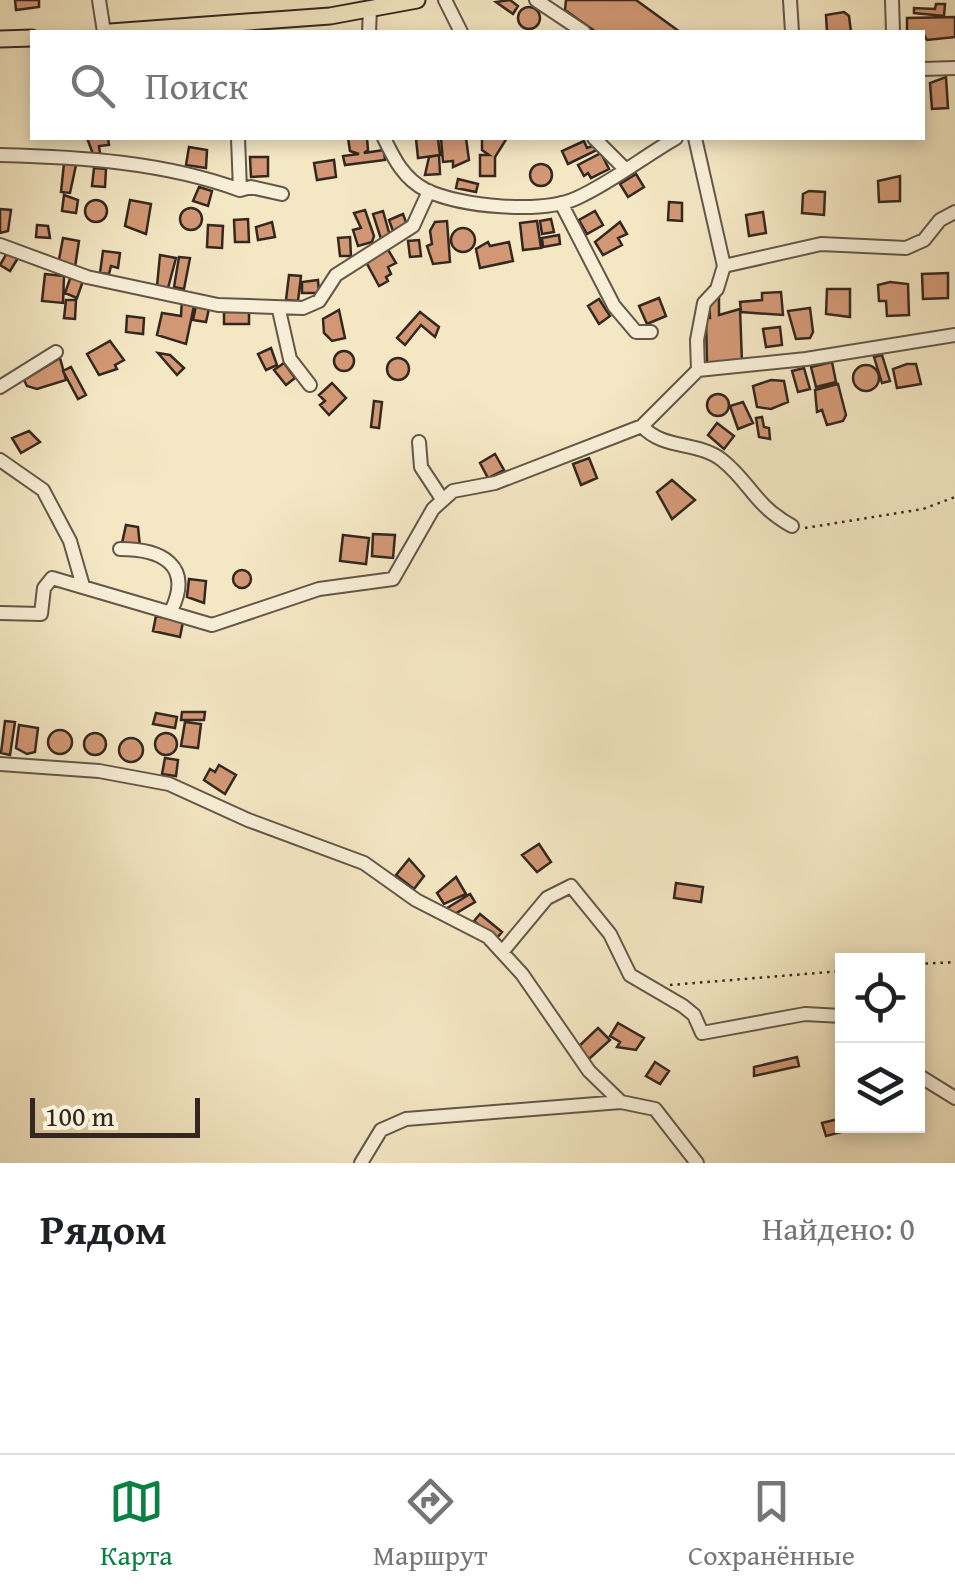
<!DOCTYPE html>
<html lang="ru">
<meta charset="utf-8">
<style>
:root{--surface:#fff;--page:#f2f2f2;--text:#202124;--muted:#757577;--line:#e0e0e0;--accent:#0b8043}
body{margin:0;font-family:"Gentium Book Plus",serif;background:var(--page);color:var(--text)}
.controls{position:absolute;right:30px;bottom:30px;display:grid;overflow:hidden;border-radius:0px;box-shadow:0 5px 15px #0003}
.controls button{width:90px;height:90px;display:grid;place-items:center;padding:0;border:0;border-bottom:2px solid var(--line);background:var(--surface);color:var(--text);font:50px sans-serif}
.scale{position:absolute;left:30px;bottom:25px;width:170px;box-sizing:border-box;padding-left:10px;border:5px solid #34271f;border-top:0;font-size:28px;line-height:35px;white-space:nowrap;color:#34271f;-webkit-text-stroke:8px #f8efd8;paint-order:stroke}
.list{margin:0;padding:0;list-style:none}
h2{display:flex;justify-content:space-between;align-items:center;height:130px;margin:0;padding:0 40px;font-size:42px}
h2 small{font-size:32px;font-weight:400;color:var(--muted)}
.icon{flex:none;width:55px;height:55px;fill:none;stroke:currentColor;stroke-width:2;stroke-linecap:round;stroke-linejoin:round}
.map{position:relative;flex:none;width:955px;height:1163px;overflow:hidden}
.search{position:absolute;background:var(--surface);box-shadow:0 5px 15px #0003;left:30px;right:30px;top:30px;height:110px;display:flex;align-items:center;gap:25px;box-sizing:border-box;padding:0 35px;border-radius:0px;color:var(--muted);font-size:38px}
.sheet{height:290px;background:var(--surface)}
nav{display:flex;justify-content:space-around;align-items:center;box-sizing:border-box;height:140px;border-top:2px solid var(--line);background:var(--surface);font-size:28px;color:var(--muted)}
nav a{display:grid;justify-items:center;gap:5px}
nav .on{color:var(--accent)}
.map>svg:first-child{display:block}
.building{fill:#d29875;stroke:#34271f;stroke-width:2.5}
.lines{fill:none;stroke-linecap:round;stroke-linejoin:round}
.minor-casing{stroke:#645748;stroke-width:16}
.major-casing{stroke:#34271f;stroke-width:19}
.path{stroke:#34271f;stroke-width:2.5;stroke-dasharray:2.5 5;stroke-linecap:butt}
.minor{stroke:#f8efd8;stroke-width:12}
.major{stroke:#f4e7c3;stroke-width:15}
</style>
<div class="map">
<svg width="955" height="1163" viewBox="0 0 955 1163">
<rect width="100%" height="100%" fill="#f4e7c3"/>
<filter id="stains"><feTurbulence type="fractalNoise" baseFrequency=".002" numOctaves="4"/><feColorMatrix values="0 0 0 0 .2 0 0 0 0 .09 0 0 0 0 .02 0 0 0 .5 -.17"/></filter>
<radialGradient id="worn" r=".72"><stop offset=".6" stop-color="#630" stop-opacity="0"/><stop offset="1" stop-color="#630" stop-opacity=".3"/></radialGradient>
<!-- building -->
<path class="building" d="M15,0H39V7L16,10Z
M510,0L518,6L513,14L496,2Z
M566,0H636L680,32H596L565,10Z
M936,4H945L944,16L914,13V8L935,9Z
M518 18a11 11 0 1 1 22 0a11 11 0 1 1-22 0Z
M844,12L849,16L851,32H827L826,15Z
M955,17V37L927,40L922,32H907V18Z
M946,77L948,108L932,109L930,83Z
M87,138H108L109,145L99,146L100,153L93,154Z
M348,138H367L368,150L364,153L384,150L385,160L345,165L343,156L359,154L350,151Z
M438,138L440,155L418,158L416,139Z
M441,138H466L469,160L453,167V161L443,162Z
M482,138H507L495,157V176H480V155H489L482,150Z
M584,141L587,148L595,145L597,150L568,164L562,151Z
M189,147L207,150L206,168L186,165Z
M601,153L609,169L591,178L588,173L584,176L578,165Z
M439,155L440,174L425,175L429,157Z
M250,157H268V176L251,177Z
M334,160L336,177L317,180L314,163Z
M64,163L76,165L70,193L61,192Z
M530 175a11 11 0 1 1 22 0a11 11 0 1 1-22 0Z
M94,168L106,169L105,187L92,186Z
M636,174L644,187L628,197L620,184Z
M900,176V201L879,202L878,181Z
M458,179L478,184L476,192L456,188Z
M199,187L212,191L208,206L193,201Z
M809,191L825,192L824,215L802,213L803,194Z
M64,195L78,200L76,213L62,211Z
M85 211a11 11 0 1 1 22 0a11 11 0 1 1-22 0Z
M130,200L151,204L146,234L125,226Z
M669,202L682,203V221L668,220Z
M180 219a11 11 0 1 1 22 0a11 11 0 1 1-22 0Z
M0,209L11,210L8,231L0,233Z
M365,210L374,236L372,242L358,246L353,230L361,228L354,213Z
M383,211L390,236L381,239L373,214Z
M595,211L603,225L587,234L579,220Z
M763,212L766,233L749,236L746,215Z
M403,214L407,225L393,231L389,220Z
M248,219L249,242H235L234,220Z
M551,219L554,232L542,234L540,221Z
M447,221L450,262L433,264L427,246L432,244L430,231L435,222Z
M537,221L541,248L523,250L520,223Z
M272,222L275,237L258,240L256,227Z
M620,222L627,234L618,238L622,245L603,255L595,242Z
M37,225L48,226L50,238L36,237Z
M208,225L223,226L222,248L207,247Z
M451 240a12 12 0 1 1 24 0a12 12 0 1 1-24 0Z
M559,235L560,244L543,247L542,238Z
M350,237L351,256H340L338,238Z
M63,238L79,241L75,267L58,265Z
M419,240L421,256L410,257L408,241Z
M488,242L490,246L509,242L513,261L480,268L476,249Z
M387,248L396,263L388,267L391,274L386,277L388,281L379,286L365,260Z
M103,251L120,253L118,268L111,266L109,274L100,273Z
M7,253L18,258L10,271L0,265Z
M160,255L176,258L168,288L157,286Z
M179,257L190,258L184,289L174,287Z
M948,273V298L923,299L922,274Z
M45,274L64,276L63,303L42,301Z
M289,275L301,276L298,301L286,300Z
M71,276L83,281L77,298L65,293Z
M318,280L319,293H302V282Z
M890,282L908,284L909,315L887,316L886,301H879L878,285Z
M827,289H850V317L826,314Z
M781,292L783,315L741,312L740,302L762,300V293Z
M182,298L195,301L186,344L157,335L162,313L181,316Z
M659,298L666,316L647,324L639,306Z
M719,298V315L740,309L742,362L707,363L706,318H710L709,299Z
M599,299L610,316L599,324L588,306Z
M66,300H76L75,319L64,318Z
M197,301L210,304L206,322L193,320Z
M810,308L813,332L810,338L796,339L788,311Z
M339,310L345,338L332,341L324,333L323,319Z
M224,312H249V324H224Z
M420,312L439,327L435,337L421,325L405,345L397,338Z
M127,316L144,318L143,334L126,332Z
M780,327L782,345L766,347L763,329Z
M110,341L124,360L115,365L117,369L99,375L87,354Z
M271,348L277,365L266,370L258,354Z
M334 361a10 10 0 1 1 20 0a10 10 0 1 1-20 0Z
M158,353L170,355L184,368L177,375Z
M882,355L890,381L882,383L874,357Z
M387 369a11 11 0 1 1 22 0a11 11 0 1 1-22 0Z
M60,358L66,380L37,389L27,386L24,380Z
M832,362L836,382L816,387L811,367Z
M284,363L295,378L286,385L274,370Z
M907,364H916L921,384L897,388L893,369Z
M853 378a13 13 0 1 1 26 0a13 13 0 1 1-26 0Z
M71,367L86,395L78,399L63,371Z
M804,368L810,389L798,392L792,371Z
M771,380L784,381L788,402L771,409L757,407L753,386Z
M332,383L346,398L329,415L320,405L325,401L319,395Z
M838,384L846,415L843,421L827,425L822,410L817,412L815,390Z
M707 405a11 11 0 1 1 22 0a11 11 0 1 1-22 0Z
M374,401L382,402L379,428L371,427Z
M743,402L753,423L738,429L730,406Z
M762,417L764,427L769,428L770,439L759,437L756,418Z
M717,423L734,436L724,449L708,435Z
M29,431L40,442L21,453L12,438Z
M495,454L504,470L488,478L480,463Z
M589,458L597,478L581,485L573,464Z
M672,480L695,500L672,519L657,492Z
M126,525L138,527L140,546L122,543Z
M373,534L395,535L393,558L372,556Z
M343,535L369,538L366,564L340,561Z
M233 579a9 9 0 1 1 18 0a9 9 0 1 1-18 0Z
M189,579L206,581L204,603L187,597Z
M156,616L183,622L180,637L153,631Z
M182,712H205L204,720H181Z
M156,713L177,717L175,728L153,724Z
M5,721L15,722L10,755L1,753Z
M185,722L201,724L198,748L181,746Z
M19,725L38,728L35,752L27,754L16,748Z
M48 742a12 12 0 1 1 24 0a12 12 0 1 1-24 0Z
M155 744a11 11 0 1 1 22 0a11 11 0 1 1-22 0Z
M84 744a11 11 0 1 1 22 0a11 11 0 1 1-22 0Z
M119 750a12 12 0 1 1 24 0a12 12 0 1 1-24 0Z
M165,758L178,760L176,776L162,774Z
M219,765L236,775L225,794L204,780L210,769L215,772Z
M539,844L551,862L537,872L522,855Z
M409,859L424,876L414,889L396,875Z
M456,877L466,894L444,904L437,893Z
M676,883L703,887L701,902L674,898Z
M470,894L475,902L453,915L444,910Z
M480,914L502,932L496,939L474,921Z
M618,1023L644,1038L636,1050L617,1047L620,1042L610,1036Z
M598,1028L610,1040L589,1059L578,1047Z
M797,1057L799,1066L754,1076V1067Z
M655,1062L669,1071L660,1084L646,1076Z
M842,1118V1126L853,1129L826,1136L822,1123Z"/>
<g class="lines">
<!-- minor casing -->
<g class="minor-casing">
<path id="minor" d="M99,0L104,32
M445,0L461,32
M536,0L584,32
M790,0L792,32
M892,0L893,32
M369,32L370,9
M922,69L955,68
M384,138C394,159 404,179 426,190C461,207 542,214 577,198C612,182 643,157 676,138
M594,138L624,168
M695,138L724,266L717,289L704,303L697,340L698,370
M0,155C80,157 164,162 240,190L238,138
M240,190L251,187L282,194
M561,203L614,306L636,332H651
M0,245L87,277L218,305L303,308L319,301L336,275L413,226L429,191
M724,266L821,244L906,248L924,240L940,220L955,212
M279,310L290,359L310,385
M0,387L56,352
M642,426C663,450 698,441 722,460C750,482 754,505 792,526
M419,442L421,467L442,499
M0,460L43,490L70,541L83,586
M120,549C160,549 194,564 171,611
M0,613L41,614L44,588L52,578L212,625L319,589L393,579L433,509L453,491L495,483L642,426L698,370L806,359L955,335
M0,764L99,771L169,784L248,820L364,863L416,900L488,937L522,974L589,1071L621,1102
M503,951L547,898L571,886L610,934L630,975L683,1006L694,1015L702,1033L805,1014L842,1016
M918,1075L955,1098
M361,1163L381,1130L406,1119L621,1102L655,1109L697,1163"/>
</g>
<!-- major casing -->
<g class="major-casing">
<path id="major" d="M110,32L330,16L417,0
M0,39L32,38"/>
</g>
<!-- path -->
<path class="path" d="M805,528L923,509L955,497
M918,964L955,962
M670,985L842,971"/>
<!-- minor -->
<use href="#minor" class="minor"/>
<!-- major -->
<use href="#major" class="major"/>
</g>
<rect width="100%" height="100%" filter="url(#stains)"/>
<rect width="100%" height="100%" fill="url(#worn)"/>
</svg>
<div class="controls">
<button><svg class="icon" aria-label="locate" viewBox="0 0 24 24"><circle cx="12" cy="12" r="6"/><path d="M12 2v4M12 18v4M2 12h4M18 12h4"/></svg></button>
<button><svg class="icon" aria-label="layers" viewBox="0 0 24 24"><path d="M12 4l9 5-9 5-9-5zM3 14l9 5 9-5"/></svg></button>
</div>
<div class="scale">100 m</div>
<div class="search"><svg class="icon" aria-label="search" viewBox="0 0 24 24"><circle cx="10" cy="10" r="6"/><path d="M15 15l6 6"/></svg>Поиск</div>
</div>
<section class="sheet">
<h2>Рядом<small>Найдено: 0</small></h2>
<ul class="list">
</ul>
</section>
<nav>
<a class="on"><svg class="icon" aria-label="map" viewBox="0 0 24 24"><path d="M3 6l6-2 6 2 6-2v14l-6 2-6-2-6 2zM9 4v14M15 6v14"/></svg>Карта</a>
<a><svg class="icon" aria-label="directions" viewBox="0 0 24 24"><path d="M12 3l9 9-9 9-9-9zM9 14v-3h6M13 9l2 2-2 2"/></svg>Маршрут</a>
<a><svg class="icon" aria-label="saved" viewBox="0 0 24 24"><path d="M7 4h10v16l-5-4-5 4z"/></svg>Сохранённые</a>
</nav>
